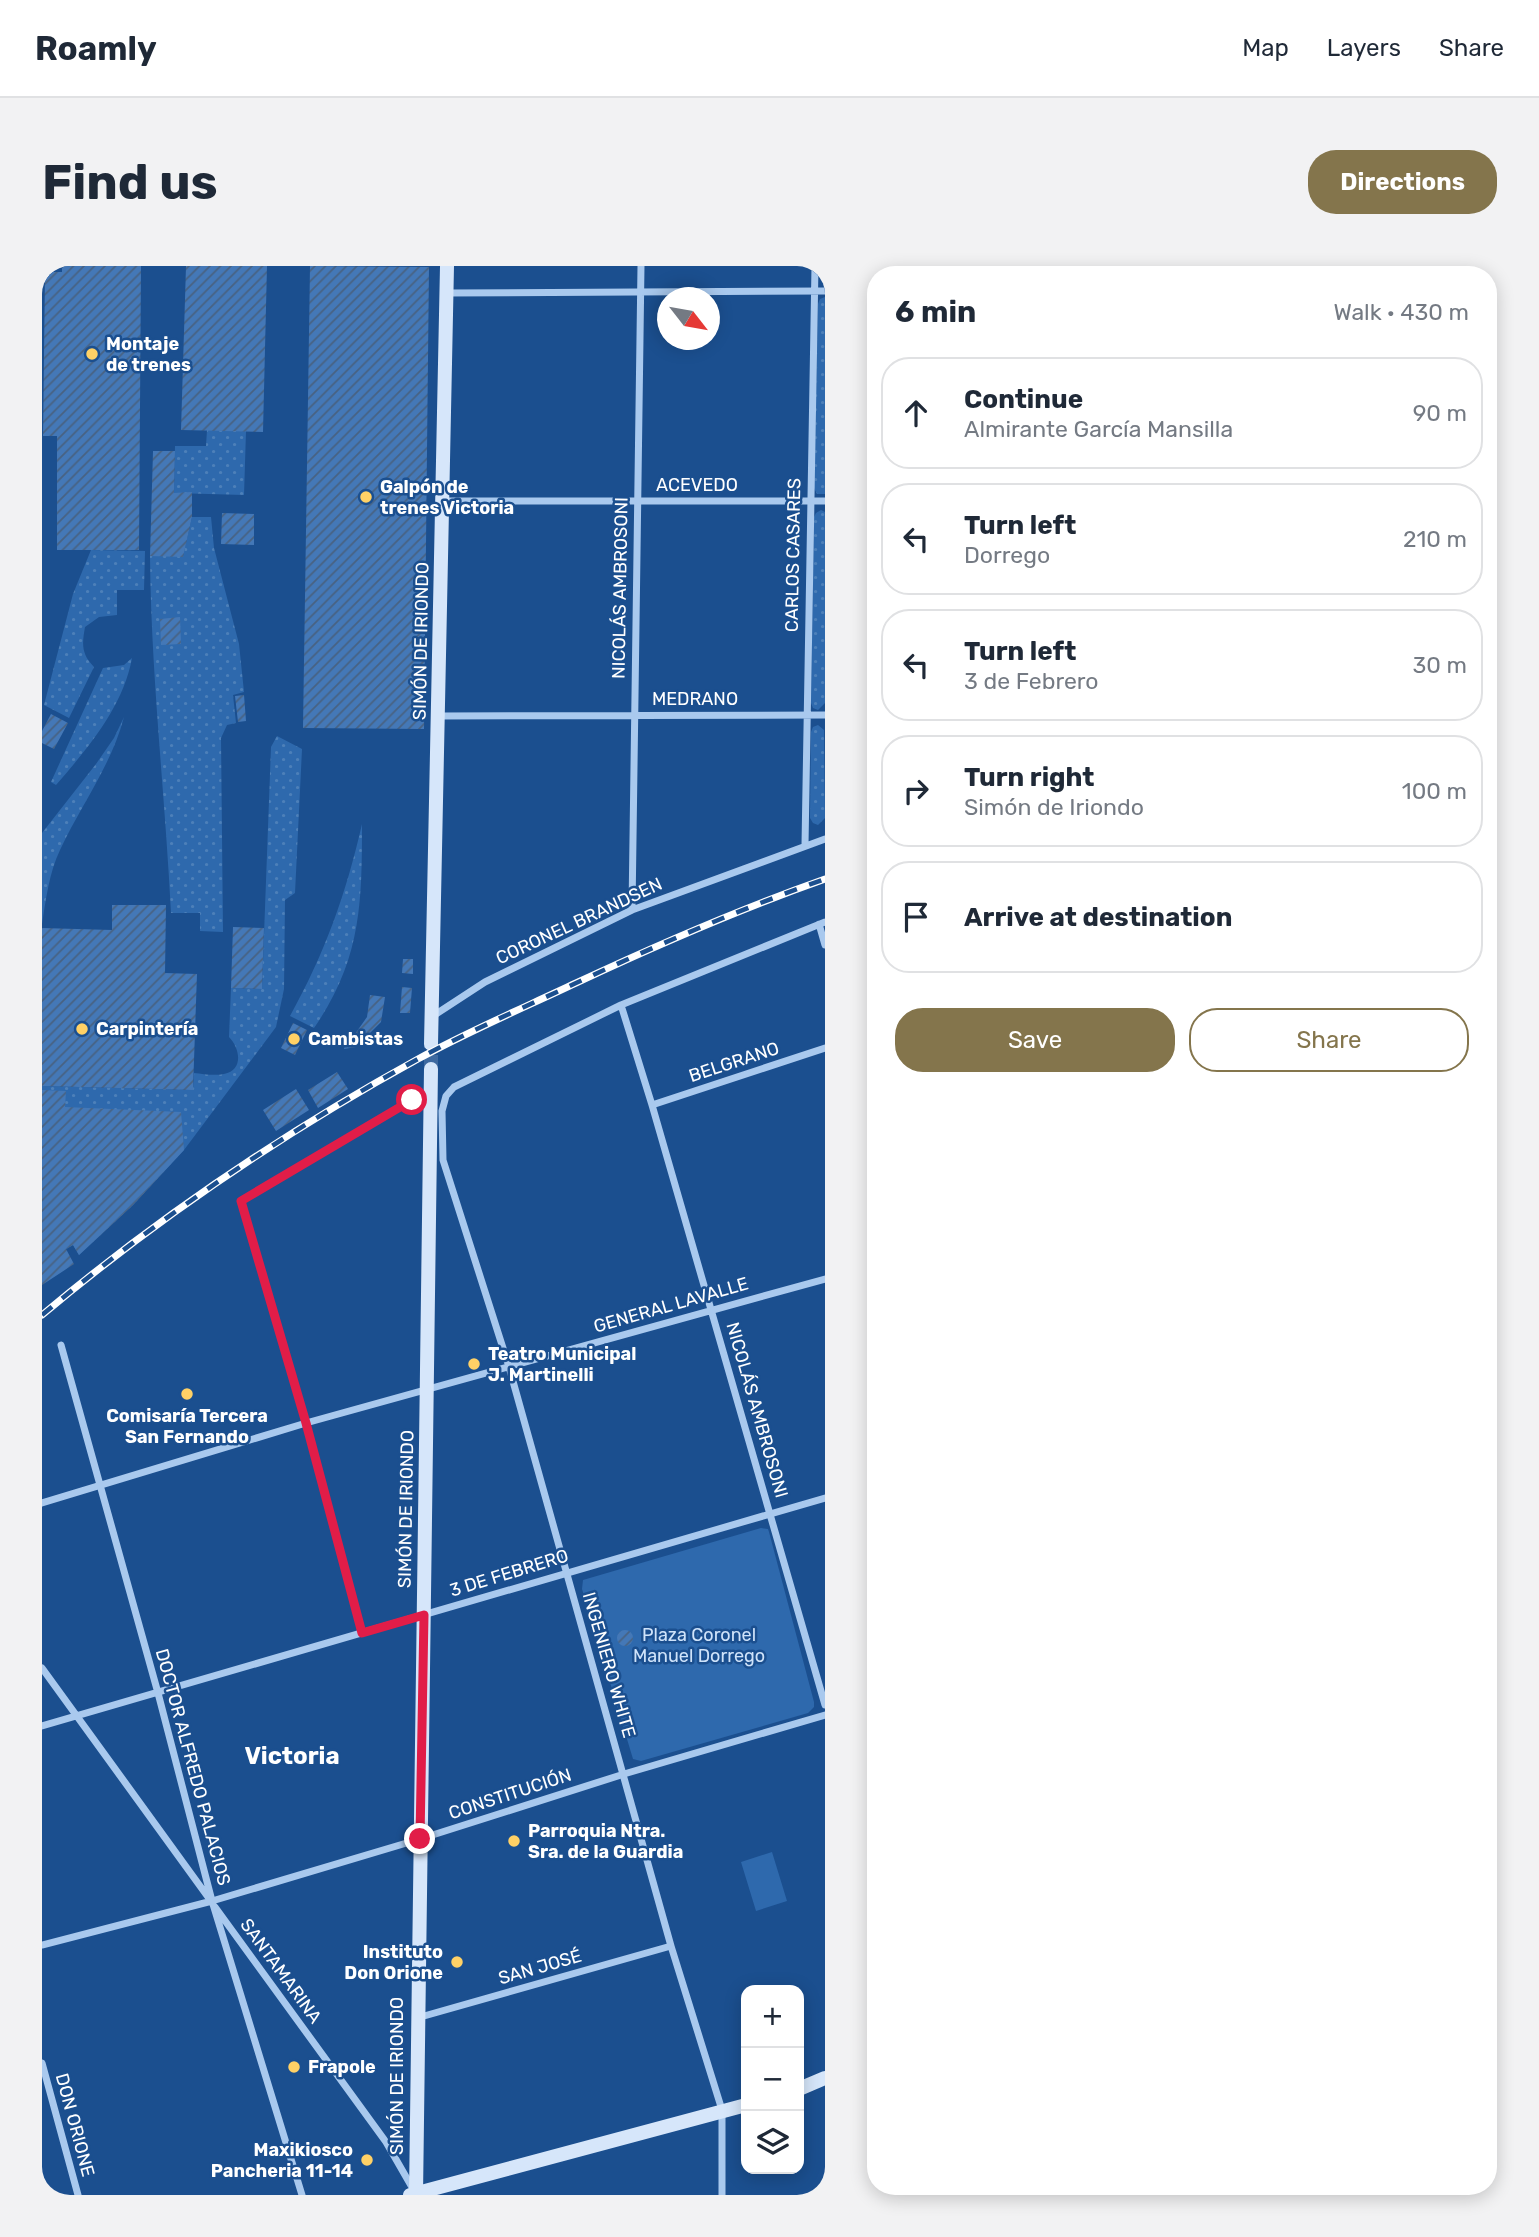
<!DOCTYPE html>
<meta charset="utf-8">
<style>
:root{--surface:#fff;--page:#f2f2f3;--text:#1f2937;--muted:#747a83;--line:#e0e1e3;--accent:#84754c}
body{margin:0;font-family:Rubik,sans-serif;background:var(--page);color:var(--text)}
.controls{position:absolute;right:21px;bottom:21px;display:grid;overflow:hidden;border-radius:14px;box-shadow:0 4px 18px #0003}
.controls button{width:63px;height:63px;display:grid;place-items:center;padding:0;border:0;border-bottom:2px solid var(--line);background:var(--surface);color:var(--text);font:35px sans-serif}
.compass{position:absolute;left:615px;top:21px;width:63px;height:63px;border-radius:50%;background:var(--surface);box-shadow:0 4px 18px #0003;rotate:121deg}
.stop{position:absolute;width:21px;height:21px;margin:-16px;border:5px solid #e11d48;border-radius:50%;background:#fff}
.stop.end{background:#e11d48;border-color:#fff;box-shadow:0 2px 7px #0008}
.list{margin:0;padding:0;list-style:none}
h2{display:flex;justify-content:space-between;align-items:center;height:91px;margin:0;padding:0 28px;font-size:30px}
h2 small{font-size:23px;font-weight:400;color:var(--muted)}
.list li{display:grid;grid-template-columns:46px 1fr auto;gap:21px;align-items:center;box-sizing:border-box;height:112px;margin:0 14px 14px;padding:0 14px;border:2px solid var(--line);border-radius:28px}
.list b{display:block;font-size:26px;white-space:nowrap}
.list p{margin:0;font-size:23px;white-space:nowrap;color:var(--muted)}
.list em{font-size:23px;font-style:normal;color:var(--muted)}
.actions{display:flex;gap:14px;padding:21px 28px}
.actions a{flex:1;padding:16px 0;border:2px solid var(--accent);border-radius:28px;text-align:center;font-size:24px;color:var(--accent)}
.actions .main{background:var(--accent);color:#fff}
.icon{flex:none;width:38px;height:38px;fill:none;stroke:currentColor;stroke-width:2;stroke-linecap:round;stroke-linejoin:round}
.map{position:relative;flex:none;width:783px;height:1929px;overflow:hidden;border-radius:28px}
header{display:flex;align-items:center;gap:42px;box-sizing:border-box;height:98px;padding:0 35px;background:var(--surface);border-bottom:2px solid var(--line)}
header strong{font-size:33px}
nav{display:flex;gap:38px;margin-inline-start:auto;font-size:24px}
.intro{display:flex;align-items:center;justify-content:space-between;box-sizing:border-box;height:168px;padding:0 42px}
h1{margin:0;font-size:49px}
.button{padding:18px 32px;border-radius:28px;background:var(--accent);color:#fff;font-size:24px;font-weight:700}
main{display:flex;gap:42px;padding:0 42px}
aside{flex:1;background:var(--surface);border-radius:28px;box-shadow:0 4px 18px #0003}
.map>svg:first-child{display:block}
.grass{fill:url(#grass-dots)}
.park{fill:#2e69ad}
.building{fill:url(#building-hatch)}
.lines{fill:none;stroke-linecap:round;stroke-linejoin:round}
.secondary-tunnel{stroke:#3d69a0;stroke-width:14;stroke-dasharray:14 7;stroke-linecap:butt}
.street{stroke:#a9c9ee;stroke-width:7}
.secondary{stroke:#d6e6fa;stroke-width:14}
.rail-casing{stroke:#fff;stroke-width:7}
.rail{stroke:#1b4f8f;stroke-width:4.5;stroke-dasharray:13;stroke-linecap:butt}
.route{stroke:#e11d48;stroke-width:9}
.poi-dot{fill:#ffd166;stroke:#1b4f8f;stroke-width:2.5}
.labels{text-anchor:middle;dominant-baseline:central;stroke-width:5;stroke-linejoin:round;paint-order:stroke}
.poi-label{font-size:18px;font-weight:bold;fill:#fff;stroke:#1b4f8f;text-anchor:start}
.street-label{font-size:18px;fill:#fff;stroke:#1b4f8f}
.park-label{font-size:18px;fill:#cfe3fa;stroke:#1b4f8f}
.district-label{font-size:24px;font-weight:bold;fill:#fff;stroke:#1b4f8f}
</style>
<header>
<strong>Roamly</strong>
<nav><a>Map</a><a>Layers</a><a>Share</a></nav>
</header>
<div class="intro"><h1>Find us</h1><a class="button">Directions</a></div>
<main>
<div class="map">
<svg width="783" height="1929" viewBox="0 0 783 1929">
<defs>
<pattern id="grass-dots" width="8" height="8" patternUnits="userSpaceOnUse" patternTransform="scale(1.75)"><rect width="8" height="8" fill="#2e69ad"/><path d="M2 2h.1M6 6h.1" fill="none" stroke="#4d80b9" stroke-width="1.8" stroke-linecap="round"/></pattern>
<pattern id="building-hatch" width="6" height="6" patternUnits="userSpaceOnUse" patternTransform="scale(1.75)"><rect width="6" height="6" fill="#4478b7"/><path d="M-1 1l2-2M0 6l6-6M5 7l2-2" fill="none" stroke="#486282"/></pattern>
</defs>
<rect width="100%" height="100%" fill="#1b4f8f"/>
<!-- grass -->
<path class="grass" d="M783,31V228H775L772,222L776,38L778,33Z
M165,164L204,165L202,229L132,227L133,180H164Z
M779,244L783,246V437L776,444L771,442L769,437L772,251L774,247Z
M150,251H169L172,282L197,378L202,426L191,429L194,457L185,459L179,472L181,666L158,665V647H129C123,528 109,409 108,290H141Z
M49,284L103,285L102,324H75V349L57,351L43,361C40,378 39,388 52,401L27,452L2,439L31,328Z
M90,392C81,441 46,482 14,519L9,516L61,402L82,399Z
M82,451C69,500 39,539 18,584C7,607 4,633 0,658V567L54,498L72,472Z
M776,459L782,464L783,552L776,559L771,557L768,552L769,466L771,461Z
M235,470L260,483L253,627L243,634L242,723L234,761L142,884L91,939L37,989L31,979L0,998V820L151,824L152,807C161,808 172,810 182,808C202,804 198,782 187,771L189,722L220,723L229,481Z
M320,558C320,638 319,694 272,762L248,750C283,687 304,628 320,558Z"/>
<!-- park -->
<path class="park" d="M719,1262L726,1263L727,1266L772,1436V1441L766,1447L599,1495L591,1493L540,1323L541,1314Z
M730,1586L745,1635L714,1645L699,1596Z"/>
<!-- building -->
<path class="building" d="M20,0H99L97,284H15V170H1L3,6H20Z
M144,0H225L221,166L139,164Z
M268,0L387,1L382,463L261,462Z
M111,185H133L132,227L150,226V251L141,291L108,290Z
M180,247L212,248V279L179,278Z
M138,351L139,378L119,379L118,353Z
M202,429L204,455L196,456L193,430Z
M9,448L26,457L12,483L0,477V465Z
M70,639H124L123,707L155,708L151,824L0,820V662L70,664Z
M191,661L222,662L220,723L189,722Z
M361,693H371V708L360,707Z
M360,721L370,722L368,747H358Z
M328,729L343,731L339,756L314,781L302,783L305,772L313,768L325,751Z
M251,757L265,764L253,789L239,782Z
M295,806L306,823L276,842L266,824Z
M254,823L267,844L234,865L221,844Z
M0,824L24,825L23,841L139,846L142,884L91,939L37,989L31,979L24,983L32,998L0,1019Z
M575 1372a8 8 0 1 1 16 0a8 8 0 1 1-16 0Z"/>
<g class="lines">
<!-- secondary-tunnel -->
<path class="secondary-tunnel" d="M389,803V778"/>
<!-- street -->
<path class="street" d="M405,27L783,25
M401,235H783
M397,450L783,449
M763,579L773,0
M590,644L599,0
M777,658L783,679
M579,739L610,839L783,1439
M391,750L443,716L590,644L783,573
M610,839L783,782
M19,1079L116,1427L170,1635L260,1929
M0,1237L264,1157L783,1013
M320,1367L264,1157L199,935L370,834
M0,1402L166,1631
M0,1460L783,1232
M173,1641L344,1876L371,1923
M0,1679L170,1635L378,1573L582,1508L783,1449
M375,1752L629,1680
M0,1797L36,1929
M680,1929V1844L629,1680L467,1101L401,894L400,845L404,830L412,821L579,739L783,656"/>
<!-- secondary -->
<path class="secondary" d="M389,778L405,0
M757,1823L783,1812
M368,1929L704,1839
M374,1929L389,803"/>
<!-- rail casing -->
<g class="rail-casing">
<path id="rail" d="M0,1049C116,952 243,866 376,793C427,765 481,742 534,717C615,679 698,643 783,613"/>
</g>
<!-- rail -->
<use href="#rail" class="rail"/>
</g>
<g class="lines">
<!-- route -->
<path class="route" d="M370,834L199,935L264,1157L320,1367L382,1349L378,1573"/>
</g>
<!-- markers -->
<g class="poi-dot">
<circle cx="50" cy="88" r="7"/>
<circle cx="324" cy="231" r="7"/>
<circle cx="40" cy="763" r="7"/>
<circle cx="252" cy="773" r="7"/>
<circle cx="432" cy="1098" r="7"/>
<circle cx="145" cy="1128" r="7"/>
<circle cx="472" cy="1575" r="7"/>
<circle cx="415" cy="1696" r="7"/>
<circle cx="252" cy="1801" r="7"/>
<circle cx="325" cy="1894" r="7"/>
</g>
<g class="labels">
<!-- poi labels -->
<g class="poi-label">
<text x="64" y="78">Montaje<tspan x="64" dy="21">de trenes</tspan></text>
<text x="338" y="221">Galpón de<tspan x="338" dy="21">trenes Victoria</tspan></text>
<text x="54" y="763">Carpintería</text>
<text x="266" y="773">Cambistas</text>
<text x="446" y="1088">Teatro Municipal<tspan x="446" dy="21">J. Martinelli</tspan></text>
<text x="145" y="1150" text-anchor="middle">Comisaría Tercera<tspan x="145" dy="21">San Fernando</tspan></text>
<text x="486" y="1565">Parroquia Ntra.<tspan x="486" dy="21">Sra. de la Guardia</tspan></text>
<text x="401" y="1686" text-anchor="end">Instituto<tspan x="401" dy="21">Don Orione</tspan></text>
<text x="266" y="1801">Frapole</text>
<text x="311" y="1884" text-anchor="end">Maxikiosco<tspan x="311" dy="21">Pancheria 11-14</tspan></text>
</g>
<!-- street labels -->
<g class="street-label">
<text x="655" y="219">ACEVEDO</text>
<text transform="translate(751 289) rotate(-89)">CARLOS CASARES</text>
<text transform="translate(578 322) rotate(-89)">NICOLÁS AMBROSONI</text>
<text transform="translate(379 375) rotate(-89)">SIMÓN DE IRIONDO</text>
<text x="653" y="433">MEDRANO</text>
<text transform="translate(537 655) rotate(-25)">CORONEL BRANDSEN</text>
<text transform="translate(692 796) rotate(-18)">BELGRANO</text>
<text transform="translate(629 1039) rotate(-16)">GENERAL LAVALLE</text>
<text transform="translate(715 1144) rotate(74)">NICOLÁS AMBROSONI</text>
<text transform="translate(364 1243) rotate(-89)">SIMÓN DE IRIONDO</text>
<text transform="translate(467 1307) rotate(-17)">3 DE FEBRERO</text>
<text transform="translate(567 1399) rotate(74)">INGENIERO WHITE</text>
<text transform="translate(151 1501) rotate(75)">DOCTOR ALFREDO PALACIOS</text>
<text transform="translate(468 1528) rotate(-18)">CONSTITUCIÓN</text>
<text transform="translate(498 1701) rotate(-16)">SAN JOSÉ</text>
<text transform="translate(239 1705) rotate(54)">SANTAMARINA</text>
<text transform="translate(355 1810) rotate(-90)">SIMÓN DE IRIONDO</text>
<text transform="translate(33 1859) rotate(75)">DON ORIONE</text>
</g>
<!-- park labels -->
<g class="park-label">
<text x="657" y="1369">Plaza Coronel<tspan x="657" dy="21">Manuel Dorrego</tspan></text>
</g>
<!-- district labels -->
<g class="district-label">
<text x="250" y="1490">Victoria</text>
</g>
</g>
</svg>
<div class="controls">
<button>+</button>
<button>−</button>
<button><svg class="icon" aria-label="layers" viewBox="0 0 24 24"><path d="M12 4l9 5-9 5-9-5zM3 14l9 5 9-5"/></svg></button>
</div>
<svg class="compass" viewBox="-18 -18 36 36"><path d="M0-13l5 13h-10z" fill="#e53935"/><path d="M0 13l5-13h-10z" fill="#747a83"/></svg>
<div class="stop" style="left:370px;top:834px"></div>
<div class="stop end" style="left:378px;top:1573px"></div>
</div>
<aside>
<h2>6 min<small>Walk · 430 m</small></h2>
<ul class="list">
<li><svg class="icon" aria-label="ahead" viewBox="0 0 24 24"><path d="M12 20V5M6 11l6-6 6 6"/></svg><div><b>Continue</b><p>Almirante García Mansilla</p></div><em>90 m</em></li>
<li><svg class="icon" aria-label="left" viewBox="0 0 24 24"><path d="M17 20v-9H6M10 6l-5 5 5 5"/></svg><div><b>Turn left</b><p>Dorrego</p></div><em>210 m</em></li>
<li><svg class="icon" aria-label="left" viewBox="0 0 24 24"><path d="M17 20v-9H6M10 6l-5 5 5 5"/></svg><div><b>Turn left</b><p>3 de Febrero</p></div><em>30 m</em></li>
<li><svg class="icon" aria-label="right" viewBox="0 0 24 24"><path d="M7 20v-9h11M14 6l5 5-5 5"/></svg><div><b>Turn right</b><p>Simón de Iriondo</p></div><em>100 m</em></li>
<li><svg class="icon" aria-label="arrive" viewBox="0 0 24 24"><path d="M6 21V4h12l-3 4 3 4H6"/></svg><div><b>Arrive at destination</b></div></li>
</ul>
<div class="actions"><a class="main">Save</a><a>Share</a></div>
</aside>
</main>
